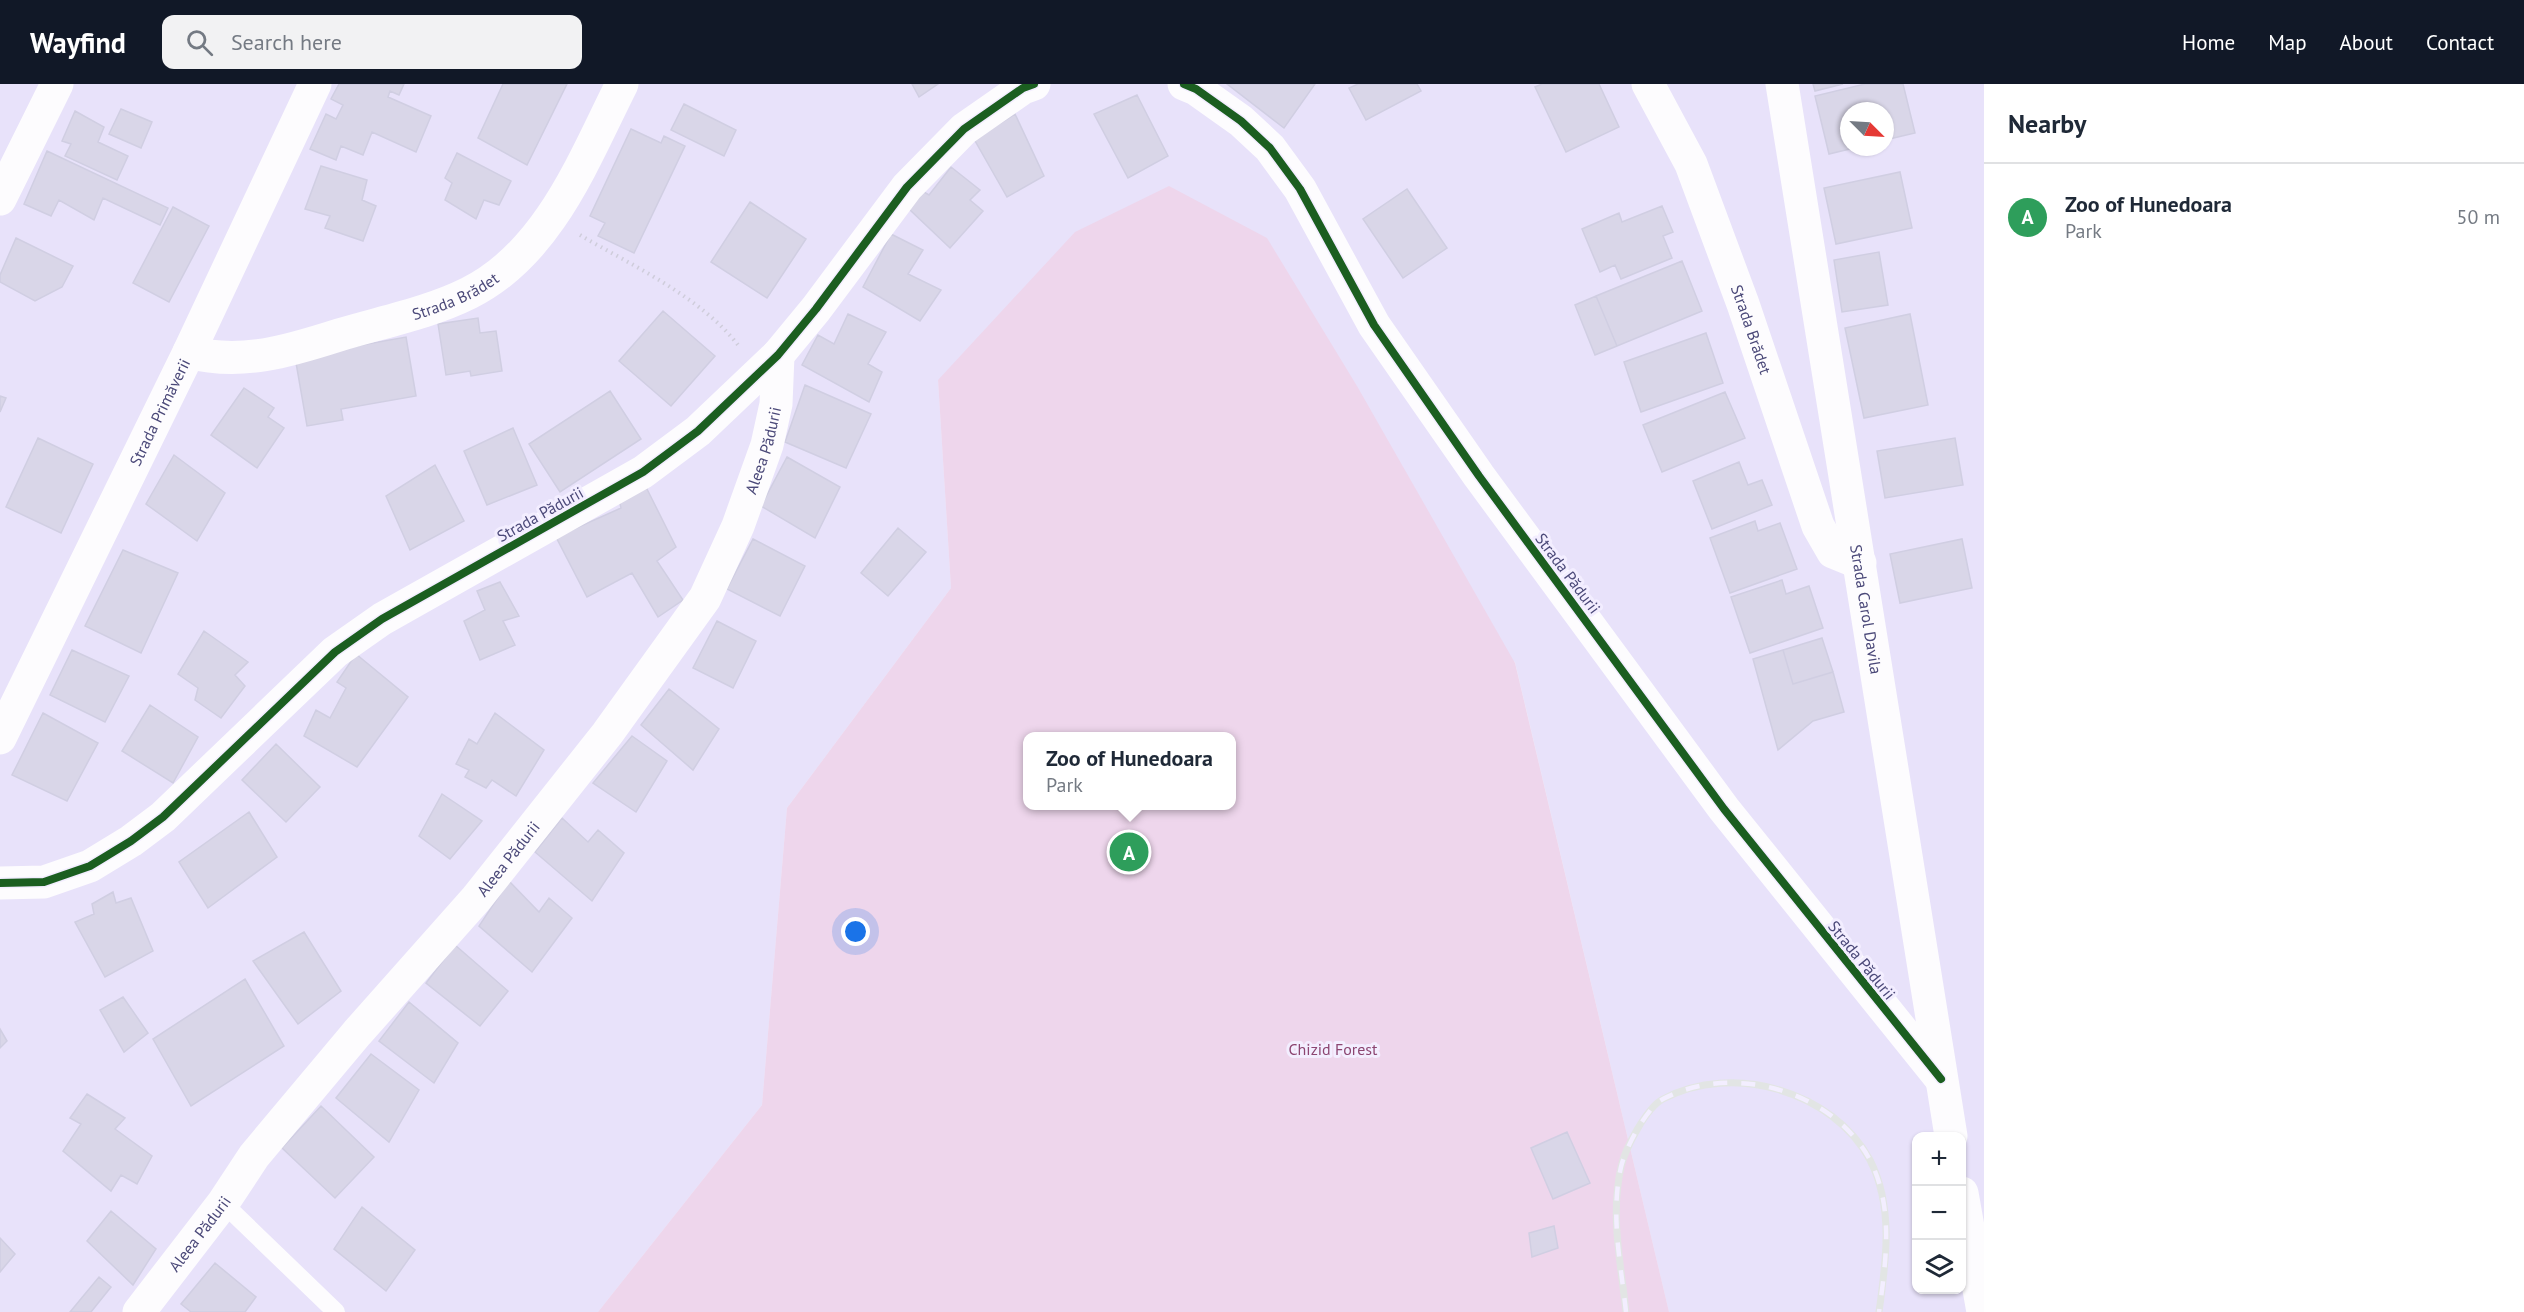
<!DOCTYPE html>
<meta charset="utf-8">
<style>
:root{--surface:#fff;--page:#f2f2f3;--text:#1f2937;--muted:#747a83;--line:#e0e1e3;--accent:#111827}
body{margin:0;font-family:"PT Sans",sans-serif;background:var(--page);color:var(--text)}
.controls{position:absolute;right:18px;bottom:18px;display:grid;overflow:hidden;border-radius:12px;box-shadow:0 2px 4px #0004}
.controls button{width:54px;height:54px;display:grid;place-items:center;padding:0;border:0;border-bottom:2px solid var(--line);background:var(--surface);color:var(--text);font:30px sans-serif}
.compass{position:absolute;left:1840px;top:18px;width:54px;height:54px;border-radius:50%;background:var(--surface);box-shadow:0 2px 4px #0004;rotate:114deg}
.you{position:absolute;left:856px;top:848px;width:21px;height:21px;margin:-15px;border:4px solid #fff;border-radius:50%;background:#1a73e8;box-shadow:0 0 0 9px #1a73e833}
.badge{display:grid;place-items:center;width:39px;height:39px;border-radius:50%;background:var(--accent);color:#fff;font-size:20px;font-weight:700}
.pin{position:absolute;translate:-50% -50%;border:3px solid #fff;box-shadow:0 2px 6px #0006}
.popup{position:absolute;left:1023px;top:648px;width:213px;height:78px;box-sizing:border-box;display:grid;place-content:center;border-radius:12px;background:var(--surface);filter:drop-shadow(0 2px 4px #0005);font-size:20px;white-space:nowrap;color:var(--muted)}
.popup b{font-size:22px;color:var(--text)}
.popup::after{content:'';position:absolute;left:50%;top:100%;margin-left:-12px;border:12px solid transparent;border-top-color:var(--surface)}
.list{margin:0;padding:0;list-style:none}
h2{display:flex;justify-content:space-between;align-items:center;height:78px;margin:0;padding:0 24px;font-size:26px}
h2 small{font-size:20px;font-weight:400;color:var(--muted)}
.list li{display:grid;grid-template-columns:39px 1fr auto;gap:18px;align-items:center;box-sizing:border-box;height:108px;padding:0 24px;border-top:2px solid var(--line)}
.list b{display:block;font-size:22px;white-space:nowrap}
.list p{margin:0;font-size:20px;white-space:nowrap;color:var(--muted)}
.list em{font-size:20px;font-style:normal;color:var(--muted)}
.icon{flex:none;width:33px;height:33px;fill:none;stroke:currentColor;stroke-width:2;stroke-linecap:round;stroke-linejoin:round}
.map{position:relative;flex:none;width:1984px;height:1228px;overflow:hidden}
header{display:flex;align-items:center;gap:36px;box-sizing:border-box;height:84px;padding:0 30px;background:var(--accent);color:#fff}
header strong{font-size:28px}
nav{display:flex;gap:33px;margin-inline-start:auto;font-size:21px}
.search{width:420px;height:54px;background:var(--page);display:flex;align-items:center;gap:15px;box-sizing:border-box;padding:0 21px;border-radius:12px;color:var(--muted);font-size:22px}
main{display:flex}
aside{flex:1;background:var(--surface)}
.map>svg:first-child{display:block}
.residential{fill:#e8e2fa;fill-rule:evenodd}
.green{fill:#eed6ec;fill-rule:evenodd}
.building{fill:#d9d6e8;stroke:#d0cee2;stroke-width:1.5}
.lines{fill:none;stroke-linecap:round;stroke-linejoin:round}
.path{stroke:#cfcddb;stroke-width:4;stroke-dasharray:1.5 4.5;stroke-linecap:butt}
.lane{stroke:#fdfcfe;stroke-width:18}
.street{stroke:#fdfcfe;stroke-width:33}
.rail-casing{stroke:#e2e5e4;stroke-width:7}
.rail{stroke:#f3eeff;stroke-width:4.5;stroke-dasharray:14;stroke-linecap:butt}
.cycleway-casing{stroke:#f3eeff;stroke-width:11}
.cycleway{stroke:#1b5e20;stroke-width:8}
.labels{text-anchor:middle;dominant-baseline:central;stroke-width:6;stroke-linejoin:round;paint-order:stroke}
.street-label{font-size:16px;fill:#4b4979;stroke:#f3eeff}
.park-label{font-size:16px;fill:#8c4571;stroke:#f3eeff}
</style>
<header>
<strong>Wayfind</strong>
<div class="search"><svg class="icon" aria-label="search" viewBox="0 0 24 24"><circle cx="10" cy="10" r="6"/><path d="M15 15l6 6"/></svg>Search here</div>
<nav><a>Home</a><a>Map</a><a>About</a><a>Contact</a></nav>
</header>
<main>
<div class="map">
<svg width="1984" height="1228" viewBox="0 0 1984 1228">
<rect width="100%" height="100%" fill="#f0ecf9"/>
<!-- residential -->
<path class="residential" d="M0,0H1984V1228H1669L1515,578L938,296L951,504L787,724L762,1021L598,1228H0ZM1849,27H1885V63H1849ZM1916,1052H1962V1206H1916Z"/>
<!-- green -->
<path class="green" d="M1169,102L1267,154L1357,302L1515,579L1669,1228H598L762,1021L787,724L951,504L938,296L1075,148ZM1027,652H1231V722H1027Z"/>
<!-- building -->
<path class="building" d="M339,0H404L399,11L390,7L388,13L431,32L416,68L372,48L363,71L341,62L336,76L310,65L326,30L336,35L343,21L331,15Z
M503,0H567L527,81L478,54Z
M912,0H938L919,13Z
M1227,0H1315L1284,44Z
M1358,0H1417L1421,7L1366,36L1349,4Z
M1542,0H1599L1619,43L1566,68L1535,3Z
M1813,0H1843L1815,7Z
M1865,0H1903L1915,49L1885,56V27H1849V63H1858L1829,70L1815,12Z
M1137,11L1168,72L1128,94L1094,30Z
M684,20L736,46L724,72L671,46Z
M121,25L152,38L141,64L109,50Z
M75,27L104,43L98,58L128,72L117,96L65,72L71,60L62,57Z
M1015,30L1044,92L1007,113L974,55Z
M631,45L661,59L664,52L685,62L634,169L598,152L605,139L590,132Z
M47,67L168,124L160,141L103,114L94,136L59,116L51,132L24,120Z
M457,69L511,97L499,121L484,116L476,135L445,116L452,99L445,94Z
M321,82L367,96L362,116L376,122L363,157L325,144L330,132L305,125Z
M951,83L980,106L970,116L983,127L950,164L908,124L919,105L929,111Z
M1900,88L1912,144L1836,160L1824,104Z
M1407,105L1447,164L1403,194L1363,135Z
M750,118L806,155L767,214L711,178Z
M1662,122L1673,148L1663,152L1672,174L1621,195L1615,181L1600,188L1582,145L1619,129L1622,138Z
M173,123L209,142L169,218L133,199Z
M891,150L923,166L908,190L941,206L920,237L863,203Z
M16,154L73,182L62,203L35,217L0,198V191Z
M1879,168L1888,221L1842,228L1834,176Z
M1682,177L1702,227L1617,262L1596,212Z
M1596,212L1617,262L1595,271L1575,221Z
M663,227L715,272L671,322L619,277Z
M848,230L886,248L868,280L882,288L869,318L802,281L818,251L834,260Z
M1910,230L1928,321L1864,334L1845,244Z
M478,234L480,249L496,247L502,287L471,292L470,287L446,291L438,240Z
M1706,249L1723,299L1641,328L1624,278Z
M406,253L416,312L341,325L343,336L307,342L295,273Z
M805,301L871,330L846,384L785,358Z
M244,304L274,324L268,333L284,344L257,384L211,351Z
M610,307L641,355L560,408L529,360Z
M1725,308L1745,354L1662,388L1643,341Z
M0,312L6,314L0,328Z
M513,344L537,401L487,421L464,367Z
M38,354L93,380L61,449L6,423Z
M1955,354L1963,401L1885,414L1877,367Z
M174,371L225,409L197,457L146,420Z
M787,373L840,403L815,454L761,422Z
M1739,378L1748,401L1762,396L1772,421L1712,445L1693,397Z
M435,381L464,437L410,466L386,412Z
M643,397L676,463L657,477L683,516L658,533L632,489L587,513L556,453L621,424L618,411Z
M1755,437L1758,447L1780,439L1797,485L1730,509L1710,454Z
M898,444L926,468L888,512L861,489Z
M753,455L805,482L780,532L727,505Z
M1962,455L1972,504L1900,519L1890,470Z
M123,466L178,489L141,569L85,542Z
M1782,496L1786,510L1809,502L1823,544L1750,569L1731,513Z
M500,498L519,532L503,537L515,561L480,576L464,537L485,526L477,507Z
M717,537L756,557L733,604L693,584Z
M204,547L248,578L235,591L245,602L221,634L195,616L198,604L178,590Z
M1822,554L1833,588L1793,600L1783,566Z
M72,566L129,592L105,638L50,611Z
M1783,566L1793,600L1833,588L1844,628L1813,637L1778,666L1753,575Z
M356,570L408,613L357,683L304,652L316,626L330,634L346,604L337,598Z
M669,605L719,645L693,686L641,641Z
M150,621L198,653L173,699L122,667Z
M43,629L98,659L67,717L12,691Z
M495,629L544,666L516,712L492,696L486,704L465,693L469,686L456,680L469,655L477,660Z
M632,652L667,677L636,728L593,699Z
M276,660L320,703L286,738L242,696Z
M442,710L482,737L450,775L419,752Z
M249,728L277,773L208,824L179,778Z
M562,734L588,758L598,746L624,769L592,817L535,768Z
M509,797L539,828L549,814L572,834L532,888L479,842Z
M113,808L116,819L131,814L153,867L105,893L75,838L94,830L92,820Z
M304,848L341,907L298,940L253,877Z
M455,861L508,907L480,942L426,899Z
M245,895L284,962L191,1022L153,955Z
M123,913L148,949L124,968L100,926Z
M409,918L458,959L434,999L379,957Z
M0,945L7,957L0,964Z
M371,970L419,1006L389,1058L336,1014Z
M87,1010L125,1034L115,1045L152,1072L137,1100L121,1091L111,1107L63,1067L81,1040L70,1034Z
M321,1022L374,1073L335,1114L282,1064Z
M1567,1048L1590,1099L1553,1115L1531,1064Z
M362,1123L415,1166L386,1207L334,1165Z
M111,1127L156,1165L133,1201L87,1157Z
M1554,1142L1558,1164L1532,1173L1529,1149Z
M0,1154L15,1170L0,1188Z
M215,1179L256,1213L245,1228H191L181,1220Z
M99,1193L111,1203L91,1228H70Z"/>
<g class="lines">
<!-- path -->
<path class="path" d="M580,151C631,181 701,213 738,261"/>
<!-- lane -->
<path class="lane" d="M223,1119L336,1228"/>
<!-- street -->
<g class="street">
<path d="M1184,0L1196,5L1241,37L1270,64L1300,105L1374,241L1479,392L1724,725L1941,995"/>
<path id="s1" d="M1648,0L1691,80L1743,220L1818,442L1833,468L1860,479"/>
<path id="s2" d="M1782,0L1951,1052"/>
<path d="M0,115L57,0"/>
<path id="s3" d="M189,268C241,282 289,267 339,251C382,238 429,229 469,209C549,169 584,75 622,0"/>
<path id="s4" d="M0,654L189,268L315,0"/>
<path d="M0,799L44,798L90,782L131,757L163,733L335,568L382,535L643,388L698,347L778,271L816,225L907,103L964,45L1023,4L1034,0"/>
<path d="M1962,1109L1983,1228"/>
<path id="s5" d="M139,1228L223,1119L254,1072L357,949L476,815L607,650L705,514L738,442L767,361L776,320L778,271"/>
</g>
<!-- rail casing -->
<g class="rail-casing">
<path id="rail" d="M1626,1228C1621,1180 1610,1132 1621,1083C1625,1065 1646,1024 1663,1015C1733,978 1833,1007 1870,1076C1894,1123 1886,1178 1879,1228"/>
</g>
<!-- rail -->
<use href="#rail" class="rail"/>
<!-- cycleway casing -->
<g class="cycleway-casing">
<path id="cycleway" d="M1184,0L1196,5L1241,37L1270,64L1300,105L1374,241L1479,392L1724,725L1941,995
M0,799L44,798L90,782L131,757L163,733L335,568L382,535L643,388L698,347L778,271L816,225L907,103L964,45L1023,4L1034,0"/>
</g>
<!-- cycleway -->
<use href="#cycleway" class="cycleway"/>
</g>
<g class="labels">
<!-- street labels -->
<g class="street-label">
<text stroke="none"><textPath href="#s3" startOffset="276">Strada Brădet</textPath></text>
<text stroke="none"><textPath href="#s1" startOffset="267">Strada Brădet</textPath></text>
<text stroke="none"><textPath href="#s4" startOffset="363">Strada Primăverii</textPath></text>
<text stroke="none"><textPath href="#s5" startOffset="1071">Aleea Pădurii</textPath></text>
<text transform="translate(540 430) rotate(-29)">Strada Pădurii</text>
<text transform="translate(1568 489) rotate(53)">Strada Pădurii</text>
<text stroke="none"><textPath href="#s2" startOffset="532">Strada Carol Davila</textPath></text>
<text stroke="none"><textPath href="#s5" startOffset="585">Aleea Pădurii</textPath></text>
<text transform="translate(1862 876) rotate(51)">Strada Pădurii</text>
<text stroke="none"><textPath href="#s5" startOffset="99">Aleea Pădurii</textPath></text>
</g>
<!-- park labels -->
<g class="park-label">
<text x="1333" y="965">Chizid Forest</text>
</g>
</g>
</svg>
<div class="controls">
<button>+</button>
<button>−</button>
<button><svg class="icon" aria-label="layers" viewBox="0 0 24 24"><path d="M12 4l9 5-9 5-9-5zM3 14l9 5 9-5"/></svg></button>
</div>
<svg class="compass" viewBox="-18 -18 36 36"><path d="M0-13l5 13h-10z" fill="#e53935"/><path d="M0 13l5-13h-10z" fill="#747a83"/></svg>
<div class="you"></div>
<div class="pin badge" style="left:1129px;top:768px;background:#2e9e5b">A</div>
<div class="popup"><b>Zoo of Hunedoara</b>Park</div>
</div>
<aside>
<h2>Nearby<small></small></h2>
<ul class="list">
<li><span class="badge" style="background:#2e9e5b">A</span><div><b>Zoo of Hunedoara</b><p>Park</p></div><em>50 m</em></li>
</ul>
</aside>
</main>
